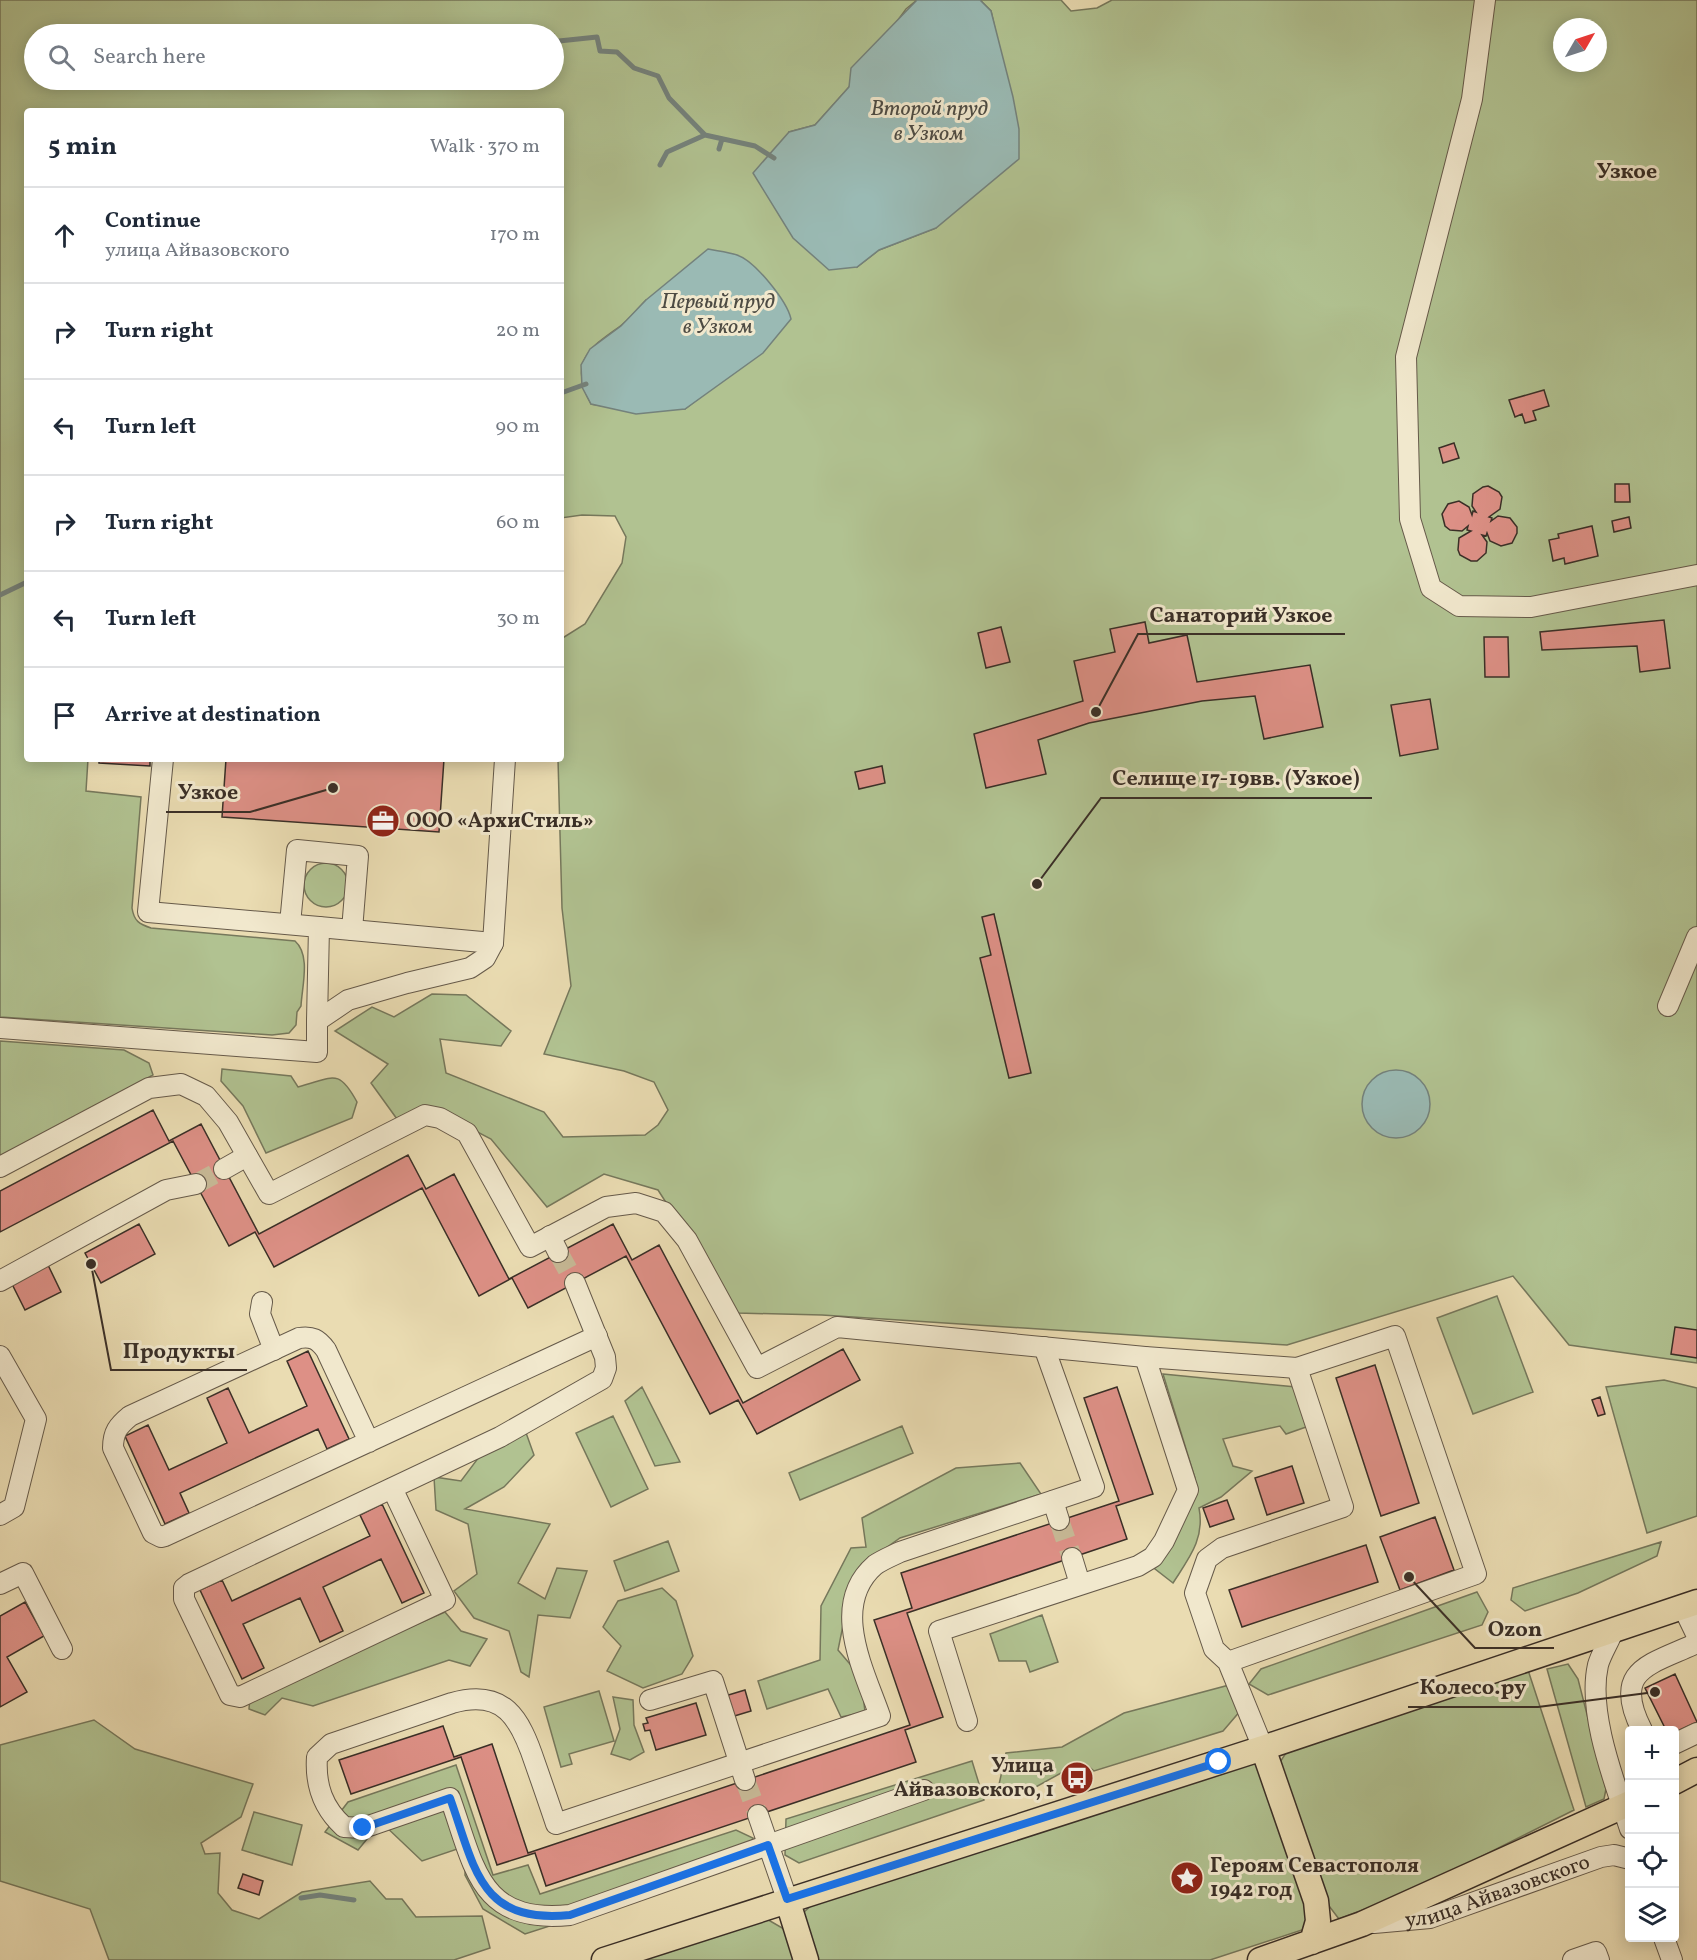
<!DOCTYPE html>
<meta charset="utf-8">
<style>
:root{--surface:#fff;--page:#f2f2f3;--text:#1f2937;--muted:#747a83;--line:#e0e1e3}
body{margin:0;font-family:Vollkorn,serif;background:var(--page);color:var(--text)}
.controls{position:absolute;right:18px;bottom:18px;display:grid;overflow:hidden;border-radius:6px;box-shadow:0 3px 15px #0003}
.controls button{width:54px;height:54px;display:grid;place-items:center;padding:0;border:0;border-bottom:2px solid var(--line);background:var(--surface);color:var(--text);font:30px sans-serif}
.compass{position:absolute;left:1553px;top:18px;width:54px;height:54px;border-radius:50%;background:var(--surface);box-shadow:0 3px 15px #0003;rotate:51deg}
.stop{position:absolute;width:18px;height:18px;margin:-14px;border:4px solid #1a73e8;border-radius:50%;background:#fff}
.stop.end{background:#1a73e8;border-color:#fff;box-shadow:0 2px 6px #0008}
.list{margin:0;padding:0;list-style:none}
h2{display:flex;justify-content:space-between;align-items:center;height:78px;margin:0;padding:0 24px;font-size:26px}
h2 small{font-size:20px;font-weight:400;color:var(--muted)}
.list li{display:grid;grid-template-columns:39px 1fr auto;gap:18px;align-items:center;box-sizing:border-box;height:96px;padding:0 24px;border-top:2px solid var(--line)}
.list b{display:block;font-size:22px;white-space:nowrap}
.list p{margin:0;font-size:20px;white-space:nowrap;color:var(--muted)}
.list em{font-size:20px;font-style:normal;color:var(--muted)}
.icon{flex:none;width:33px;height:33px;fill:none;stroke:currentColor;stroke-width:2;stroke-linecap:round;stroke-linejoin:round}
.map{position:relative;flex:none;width:1697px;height:1960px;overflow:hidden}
.search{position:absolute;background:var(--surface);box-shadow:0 3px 15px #0003;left:24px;top:24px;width:540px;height:66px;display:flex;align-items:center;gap:15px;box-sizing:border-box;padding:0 21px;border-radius:33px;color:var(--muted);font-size:22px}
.panel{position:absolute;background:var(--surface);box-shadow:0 3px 15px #0003;left:24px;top:108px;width:540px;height:654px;border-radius:6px}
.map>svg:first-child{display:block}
.green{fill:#b1c291;stroke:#76785c;stroke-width:1.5;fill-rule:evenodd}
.water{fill:#9abab4;stroke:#74827c;stroke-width:1.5}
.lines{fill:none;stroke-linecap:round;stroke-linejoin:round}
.stream{stroke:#74827c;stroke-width:5}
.building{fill:#dd9086;stroke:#3a2f27;stroke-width:1.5}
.minor-tunnel{stroke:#c7b996;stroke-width:20;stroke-dasharray:20 10;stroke-linecap:butt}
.minor-casing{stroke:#665a4a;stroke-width:22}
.major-casing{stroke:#3a2f27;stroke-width:27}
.minor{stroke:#f1e8cd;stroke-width:20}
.major{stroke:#eadcb2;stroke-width:24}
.route{stroke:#1a73e8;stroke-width:8}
.labels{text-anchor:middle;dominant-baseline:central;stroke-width:6;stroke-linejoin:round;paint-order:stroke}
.poi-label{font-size:21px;font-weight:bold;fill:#3a2f27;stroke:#f1e8cd;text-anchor:start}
.street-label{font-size:21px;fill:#3a2f27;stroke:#f1e8cd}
.water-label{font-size:22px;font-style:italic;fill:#4d4b43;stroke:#f1e8cd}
.neighbourhood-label{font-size:22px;font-weight:bold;fill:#3a2f27;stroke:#f1e8cd}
.leader{fill:none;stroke:#3a2f27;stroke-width:2}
.callout-dot{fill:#3a2f27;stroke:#f1e8cd;stroke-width:2}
.callout-label{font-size:22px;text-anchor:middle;font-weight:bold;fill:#3a2f27;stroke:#f1e8cd;stroke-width:6;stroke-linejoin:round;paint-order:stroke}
</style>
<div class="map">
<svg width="1697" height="1960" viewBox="0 0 1697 1960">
<rect width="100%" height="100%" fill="#eadcb2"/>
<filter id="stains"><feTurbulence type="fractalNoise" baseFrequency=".00333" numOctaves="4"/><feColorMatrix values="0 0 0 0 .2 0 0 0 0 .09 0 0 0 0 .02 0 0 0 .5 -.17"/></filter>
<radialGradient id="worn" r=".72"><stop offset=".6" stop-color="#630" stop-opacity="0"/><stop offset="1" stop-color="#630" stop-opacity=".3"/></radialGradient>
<!-- green -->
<path class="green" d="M0,0H917L906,9L849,87L815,125L789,132L857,267L879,250L936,228L1004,69L991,11L980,0H1061L1071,11L1097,8L1112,0H1697V1363L1569,1345L1513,1276L1287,1345L822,1315L737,1313L658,1190L604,1174L547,1207L491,1139L430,1107L397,1119L371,1083L388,1064L335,1031L372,1007L394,1017L432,994L466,995L511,1031L501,1046L440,1039L446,1073L544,1112L563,1137L645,1135L658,1125L668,1110L654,1082L624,1071L544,1054L571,986L562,908L558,759H561V639L585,624L622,563L626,537L615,516L582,515L561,518V111H27V759H88L86,791L141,797L132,908C134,921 139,924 151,928L295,941C311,955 302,986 301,1006L297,1012L296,1025L289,1033L272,1035L0,1017ZM1562,27H1598V63H1562ZM34,34H554V80H34ZM646,300L703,395L685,409L609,407L591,404C569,364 587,349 619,327C629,320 637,309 646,300Z
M304 885a22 22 0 1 1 44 0a22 22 0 1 1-44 0Z
M0,1041L124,1050L149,1063L153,1075L0,1159Z
M222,1069L291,1076L298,1087C333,1078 338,1067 357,1102L352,1118L266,1153L243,1106L221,1081Z
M1497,1296L1533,1392L1473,1414L1437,1318Z
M1163,1374L1296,1387L1309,1426L1286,1434L1280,1426L1223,1439L1233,1466L1252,1471L1221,1497L1199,1508C1205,1539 1189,1558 1173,1583L1150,1565L1194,1495L1195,1478Z
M1664,1380L1697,1388V1516L1647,1533L1606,1387Z
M642,1387L680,1462L655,1466L625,1401Z
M613,1416L648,1489L611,1507L576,1433Z
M902,1426L913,1453L800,1500L789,1473Z
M525,1430L534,1455L504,1487L465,1509L550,1524L518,1583L545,1599L557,1568L587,1571L570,1618L538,1615L529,1677L521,1672L509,1631L474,1618L454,1591L477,1574L468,1524L436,1510L434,1477L461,1481L485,1449Z
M1020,1463L1041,1494L900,1538L872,1558L852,1581L838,1650L861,1677L865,1712L841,1717L828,1689L767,1709L758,1681L820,1660L821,1606L851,1548L866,1547L862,1518L956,1468Z
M668,1541L679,1571L625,1591L614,1561Z
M1661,1542L1657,1556L1578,1593L1525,1611L1511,1600L1513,1588Z
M662,1588L676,1601L693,1656L682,1674L643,1688L607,1671L621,1646L603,1627L618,1601Z
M1477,1592L1488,1612L1482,1625L1268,1695L1249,1684L1261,1669Z
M445,1612L461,1631L487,1639L470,1666L449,1660L313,1706L282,1698L265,1715L249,1709L250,1697Z
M1042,1615L1058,1662L1030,1672L1026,1661H999L990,1634Z
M1568,1664L1578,1679L1606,1789L1604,1799L1586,1807L1547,1669Z
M1528,1670L1574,1810L1415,1890L1339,1919L1329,1906L1280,1762L1288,1750Z
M1233,1684L1241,1710L1223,1731L1094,1771L1086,1764L1070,1768L1025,1793L998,1789L1006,1753L1062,1747L1124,1713Z
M599,1691L614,1741L569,1754L572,1764L561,1767L544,1707Z
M613,1697L633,1700L634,1725L644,1752L630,1760L611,1754L620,1729Z
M94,1720L135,1749L253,1784L241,1817L201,1843L205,1854L220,1853L218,1893L232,1910L259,1919L302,1892L370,1881L386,1899H402L416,1917L482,1916L490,1948L454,1960H109L90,1909L0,1881V1745Z
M972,1761L984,1800L799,1863L785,1855L786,1819Z
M1253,1762L1262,1772L1309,1907L1305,1929L1210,1960H814L802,1914L815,1902Z
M456,1765L493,1875L528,1865L540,1894L736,1830L753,1838L739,1865L525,1934L483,1909L465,1875L466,1846L422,1861L381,1822L358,1850L325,1832L348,1802Z
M254,1812L302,1825L292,1865L242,1850Z
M765,1918L784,1929L794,1960H639Z"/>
<!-- water -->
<path class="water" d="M917,0H980L991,11L1013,97L1019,129V159L936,228L879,250L857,267L829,270L793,238L753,173L789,132L815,125L849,87L851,68Z
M708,249C718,251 728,252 737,255C755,261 787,301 791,319L763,353L685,409L636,414L591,404L582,387L581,365L590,349L621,326L646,300Z
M1362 1104a34 34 0 1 1 68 0a34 34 0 1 1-68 0Z"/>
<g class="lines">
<!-- stream -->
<path class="stream" d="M559,41L597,37L600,51L617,52L634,68L658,76L669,98L705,135L755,146L774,158
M719,149L722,139
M660,165L667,152L705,135
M561,393L586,384
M0,595L27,582
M301,1898L320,1895L354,1900"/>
</g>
<!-- building -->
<path class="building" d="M1544,390L1549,406L1533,411L1536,420L1525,423L1522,414L1515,417L1509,400Z
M1454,443L1459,458L1443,463L1439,448Z
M1615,484H1629L1630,502H1615Z
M1488,486L1499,492L1502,497L1500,509L1489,517L1492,518L1491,521L1498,516L1510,518L1517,527V533L1512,543L1501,546L1490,541L1487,533L1486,536L1482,535L1487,542L1486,553L1477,561H1471L1460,555L1458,550L1459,538L1471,531L1467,530L1468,526L1462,531L1450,530L1445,526L1442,514L1448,504L1459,501L1469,507L1472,515L1473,511L1476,512L1472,506L1473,494L1483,487Z
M1629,517L1631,528L1614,532L1612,521Z
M1592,526L1598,556L1565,564L1564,558L1553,561L1549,540L1559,538L1558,534Z
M1664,620L1670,668L1640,672L1637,646L1542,650L1540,632Z
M1145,622L1149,643L1187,635L1197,682L1310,665L1323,727L1264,739L1255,696L1202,701L1089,723L1038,740L1046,774L986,788L974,734L1083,701L1074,661L1115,652L1110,629Z
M1001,627L1010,662L986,668L978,633Z
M1484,637H1508L1509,677H1485Z
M1430,699L1438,749L1400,756L1391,705Z
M99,759H150V766L99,763Z
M226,759H444L439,832L222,817Z
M882,766L885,783L859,789L855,772Z
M994,914L1031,1073L1009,1078L980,958L991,955L982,917Z
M153,1110L169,1141L201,1124L259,1234L408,1155L426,1189L454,1174L509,1279L613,1224L632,1260L659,1245L743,1403L843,1349L860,1380L757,1434L738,1400L710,1414L626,1256L528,1308L512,1278L479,1296L422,1188L274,1267L255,1232L229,1246L173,1141L0,1232V1191Z
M139,1224L155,1254L101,1283L85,1253Z
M48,1265L61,1292L25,1310L12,1284Z
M1675,1327L1697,1330V1358L1671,1354Z
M308,1351L349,1439L327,1449L318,1429L180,1493L189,1513L165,1524L125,1436L148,1425L169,1470L227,1443L207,1398L228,1388L249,1433L307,1406L287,1361Z
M1375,1365L1419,1503L1381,1516L1336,1378Z
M1117,1387L1153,1494L1116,1506L1127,1539L907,1613L943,1717L905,1730L916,1762L546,1886L535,1853L497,1865L461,1757L351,1794L339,1760L443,1726L454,1757L492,1744L528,1853L910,1725L874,1620L912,1608L901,1573L1119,1501L1084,1398Z
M1600,1397L1605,1414L1598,1416L1592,1400Z
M1292,1466L1304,1503L1267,1515L1255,1478Z
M1227,1500L1234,1519L1210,1527L1203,1508Z
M382,1504L424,1593L402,1603L381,1559L323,1587L343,1631L320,1642L300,1598L243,1624L264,1668L242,1679L200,1590L222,1580L232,1601L370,1536L360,1515Z
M1435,1517L1454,1570L1400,1590L1380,1537Z
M1366,1545L1378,1582L1242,1627L1229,1590Z
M25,1602L44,1636L7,1657L27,1692L0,1707V1616Z
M1675,1674L1697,1722L1674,1733V1730H1666L1645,1688Z
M745,1690L751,1711L731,1717L725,1696Z
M696,1703L706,1735L656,1750L650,1730L645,1731L643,1724L648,1723L646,1718Z
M243,1874L263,1881L259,1895L238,1888Z"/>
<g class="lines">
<!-- minor-tunnel -->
<path class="minor-tunnel" d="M196,1184L224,1169
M558,1252L575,1283
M1059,1520L1072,1558
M745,1780L758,1815"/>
<!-- minor casing -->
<g class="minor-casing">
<g id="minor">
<path d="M1485,0L1472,99L1406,357L1410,519L1431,588L1459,606L1531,607L1697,575"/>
<path d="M163,759L148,912L319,927L317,1021"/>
<path d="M290,924L297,850L358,856L352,930"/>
<path d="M319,927L493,943"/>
<path d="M1668,1006L1697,937"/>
<path d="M0,1028L317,1052V1021L348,1000L407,983L470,968L485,958L493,943L505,759"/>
<path d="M0,1167L149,1088L181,1084L206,1096L228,1122L269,1194L425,1115L440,1118L467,1133L530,1247L606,1207L636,1203L664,1212L687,1240L757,1368L837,1327L1145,1357L1297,1368"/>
<path d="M224,1169L247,1156"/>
<path d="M550,1236L558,1252"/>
<path d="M0,1281L166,1190L196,1184"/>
<path d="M262,1302L260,1314L274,1350"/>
<path d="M0,1356L36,1419L14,1507L0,1515"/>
<path d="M369,1442L326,1350C318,1339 312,1336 299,1338L130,1416C118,1426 113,1432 113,1448L153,1533L161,1537L165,1536L597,1336"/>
<path d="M392,1488L445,1600L240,1697L230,1695L184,1599V1588L189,1584L500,1437L602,1379L606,1368L605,1357L575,1283"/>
<path d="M1053,1501L1059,1520"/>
<path d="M1072,1558L1080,1584"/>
<path d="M0,1584L23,1573L62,1649"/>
<path d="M1683,1607L1697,1636"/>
<path d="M1613,1631C1609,1642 1601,1654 1598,1665C1587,1713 1615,1783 1630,1829"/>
<path d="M1228,1662L1476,1574L1395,1336L1297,1368L1343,1507L1222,1548L1207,1559L1195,1593L1214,1649L1228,1662L1263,1748"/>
<path d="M650,1700L713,1681L745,1780"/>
<path d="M967,1721L939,1631L1138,1566L1153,1557L1164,1541L1188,1490L1145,1357"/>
<path d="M1642,1730C1611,1669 1650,1665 1697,1643"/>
<path d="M1674,1744L1697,1733"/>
<path d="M924,1790L570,1915C479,1924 475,1868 450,1798L363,1828L344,1827C323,1808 315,1786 317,1757L331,1744L452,1703C504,1688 520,1718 535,1763C542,1783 549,1803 556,1824L880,1716C864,1670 829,1605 875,1565C882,1560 892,1556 900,1552L1094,1487L1044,1347"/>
<path d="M758,1815L787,1899"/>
<path id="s1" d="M1374,1923L1430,1918L1601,1857L1614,1855L1630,1859"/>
<path d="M1664,1938L1672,1960"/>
<path d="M1573,1960L1596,1952L1599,1960"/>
</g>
</g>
<!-- major casing -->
<g class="major-casing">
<path id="major" d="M1263,1748L1316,1901L1318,1921L1312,1942
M1674,1782L1697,1770
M787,1899L806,1960
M604,1960L1263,1748L1697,1602
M1260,1960L1362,1924L1630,1803"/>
</g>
<!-- minor -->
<use href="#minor" class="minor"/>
<!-- major -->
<use href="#major" class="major"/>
</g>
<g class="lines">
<!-- route -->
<path class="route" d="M363,1828L450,1798C475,1868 479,1924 570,1915L768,1845L787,1899L1219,1762"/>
</g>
<!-- icons -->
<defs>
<g id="office-disc" transform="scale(1.725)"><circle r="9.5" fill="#8f2418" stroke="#f1e8cd"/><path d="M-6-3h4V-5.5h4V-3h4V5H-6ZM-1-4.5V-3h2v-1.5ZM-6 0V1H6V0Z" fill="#fff"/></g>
<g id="bus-disc" transform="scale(1.725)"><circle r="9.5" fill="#8f2418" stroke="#f1e8cd"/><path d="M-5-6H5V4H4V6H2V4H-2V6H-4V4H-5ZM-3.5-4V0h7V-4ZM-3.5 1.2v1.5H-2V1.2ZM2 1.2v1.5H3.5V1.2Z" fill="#fff"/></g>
<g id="sight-disc" transform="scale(1.725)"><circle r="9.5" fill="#8f2418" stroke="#f1e8cd"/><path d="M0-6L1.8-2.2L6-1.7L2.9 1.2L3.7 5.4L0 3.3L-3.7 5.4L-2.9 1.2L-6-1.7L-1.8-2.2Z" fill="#fff"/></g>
</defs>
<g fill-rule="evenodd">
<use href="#office-disc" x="383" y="821"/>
<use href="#bus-disc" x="1077" y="1778"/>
<use href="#sight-disc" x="1187" y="1878"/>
</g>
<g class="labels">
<!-- poi labels -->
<g class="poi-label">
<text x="406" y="821">ООО «АрхиСтиль»</text>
<text x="1054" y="1766" text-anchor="end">Улица<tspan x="1054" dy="24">Айвазовского, 1</tspan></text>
<text x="1210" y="1866">Героям Севастополя<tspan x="1210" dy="24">1942 год</tspan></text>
</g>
<!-- street labels -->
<g class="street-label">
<text stroke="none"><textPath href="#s1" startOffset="128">улица Айвазовского</textPath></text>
</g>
<!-- water labels -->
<g class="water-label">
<text x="929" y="109">Второй пруд<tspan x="929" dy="25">в Узком</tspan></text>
<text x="718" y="302">Первый пруд<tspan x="718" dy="25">в Узком</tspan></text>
</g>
<!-- neighbourhood labels -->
<g class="neighbourhood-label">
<text x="1627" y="172">Узкое</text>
</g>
</g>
<!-- callouts -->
<path class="leader" d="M1096 712L1138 634H1345M1037 884L1101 798H1372M333 788L250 812H166M91 1264L111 1370H247M1409 1577L1475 1648H1554M1655 1692L1538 1707H1408"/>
<g class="callout-dot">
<circle cx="1096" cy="712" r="6"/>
<circle cx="1037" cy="884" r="6"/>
<circle cx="333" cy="788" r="6"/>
<circle cx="91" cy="1264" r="6"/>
<circle cx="1409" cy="1577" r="6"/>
<circle cx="1655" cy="1692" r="6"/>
</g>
<g class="callout-label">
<text x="1241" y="622">Санаторий Узкое</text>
<text x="1236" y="785">Селище 17-19вв. (Узкое)</text>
<text x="208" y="799">Узкое</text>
<text x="179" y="1358">Продукты</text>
<text x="1515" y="1636">Ozon</text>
<text x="1473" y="1694">Колесо.ру</text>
</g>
<rect width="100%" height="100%" filter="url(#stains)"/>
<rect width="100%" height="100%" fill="url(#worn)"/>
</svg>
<div class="controls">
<button>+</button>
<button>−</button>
<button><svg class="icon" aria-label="locate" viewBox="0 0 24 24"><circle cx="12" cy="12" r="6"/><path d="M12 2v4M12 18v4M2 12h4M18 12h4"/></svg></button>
<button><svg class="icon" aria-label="layers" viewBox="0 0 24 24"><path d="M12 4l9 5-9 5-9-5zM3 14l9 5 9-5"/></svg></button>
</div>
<svg class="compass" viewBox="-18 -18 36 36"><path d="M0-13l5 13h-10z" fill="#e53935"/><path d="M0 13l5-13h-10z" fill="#747a83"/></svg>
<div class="stop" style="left:1219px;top:1762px"></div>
<div class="stop end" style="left:363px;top:1828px"></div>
<div class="search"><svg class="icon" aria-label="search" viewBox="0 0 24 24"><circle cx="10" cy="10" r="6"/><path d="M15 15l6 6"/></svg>Search here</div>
<section class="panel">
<h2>5 min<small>Walk · 370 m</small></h2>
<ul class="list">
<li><svg class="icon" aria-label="ahead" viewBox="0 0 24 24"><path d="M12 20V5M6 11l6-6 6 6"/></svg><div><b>Continue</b><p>улица Айвазовского</p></div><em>170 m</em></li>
<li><svg class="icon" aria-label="right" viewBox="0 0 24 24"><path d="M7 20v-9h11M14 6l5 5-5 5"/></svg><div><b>Turn right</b></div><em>20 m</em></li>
<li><svg class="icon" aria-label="left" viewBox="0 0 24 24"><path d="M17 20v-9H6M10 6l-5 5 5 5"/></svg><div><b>Turn left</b></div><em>90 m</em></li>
<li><svg class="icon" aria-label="right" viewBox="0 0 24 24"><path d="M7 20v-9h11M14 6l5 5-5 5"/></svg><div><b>Turn right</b></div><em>60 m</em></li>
<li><svg class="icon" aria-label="left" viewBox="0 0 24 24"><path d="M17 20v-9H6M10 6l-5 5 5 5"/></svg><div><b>Turn left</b></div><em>30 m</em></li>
<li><svg class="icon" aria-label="arrive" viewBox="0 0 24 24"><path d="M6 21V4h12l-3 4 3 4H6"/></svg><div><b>Arrive at destination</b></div></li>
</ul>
</section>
</div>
